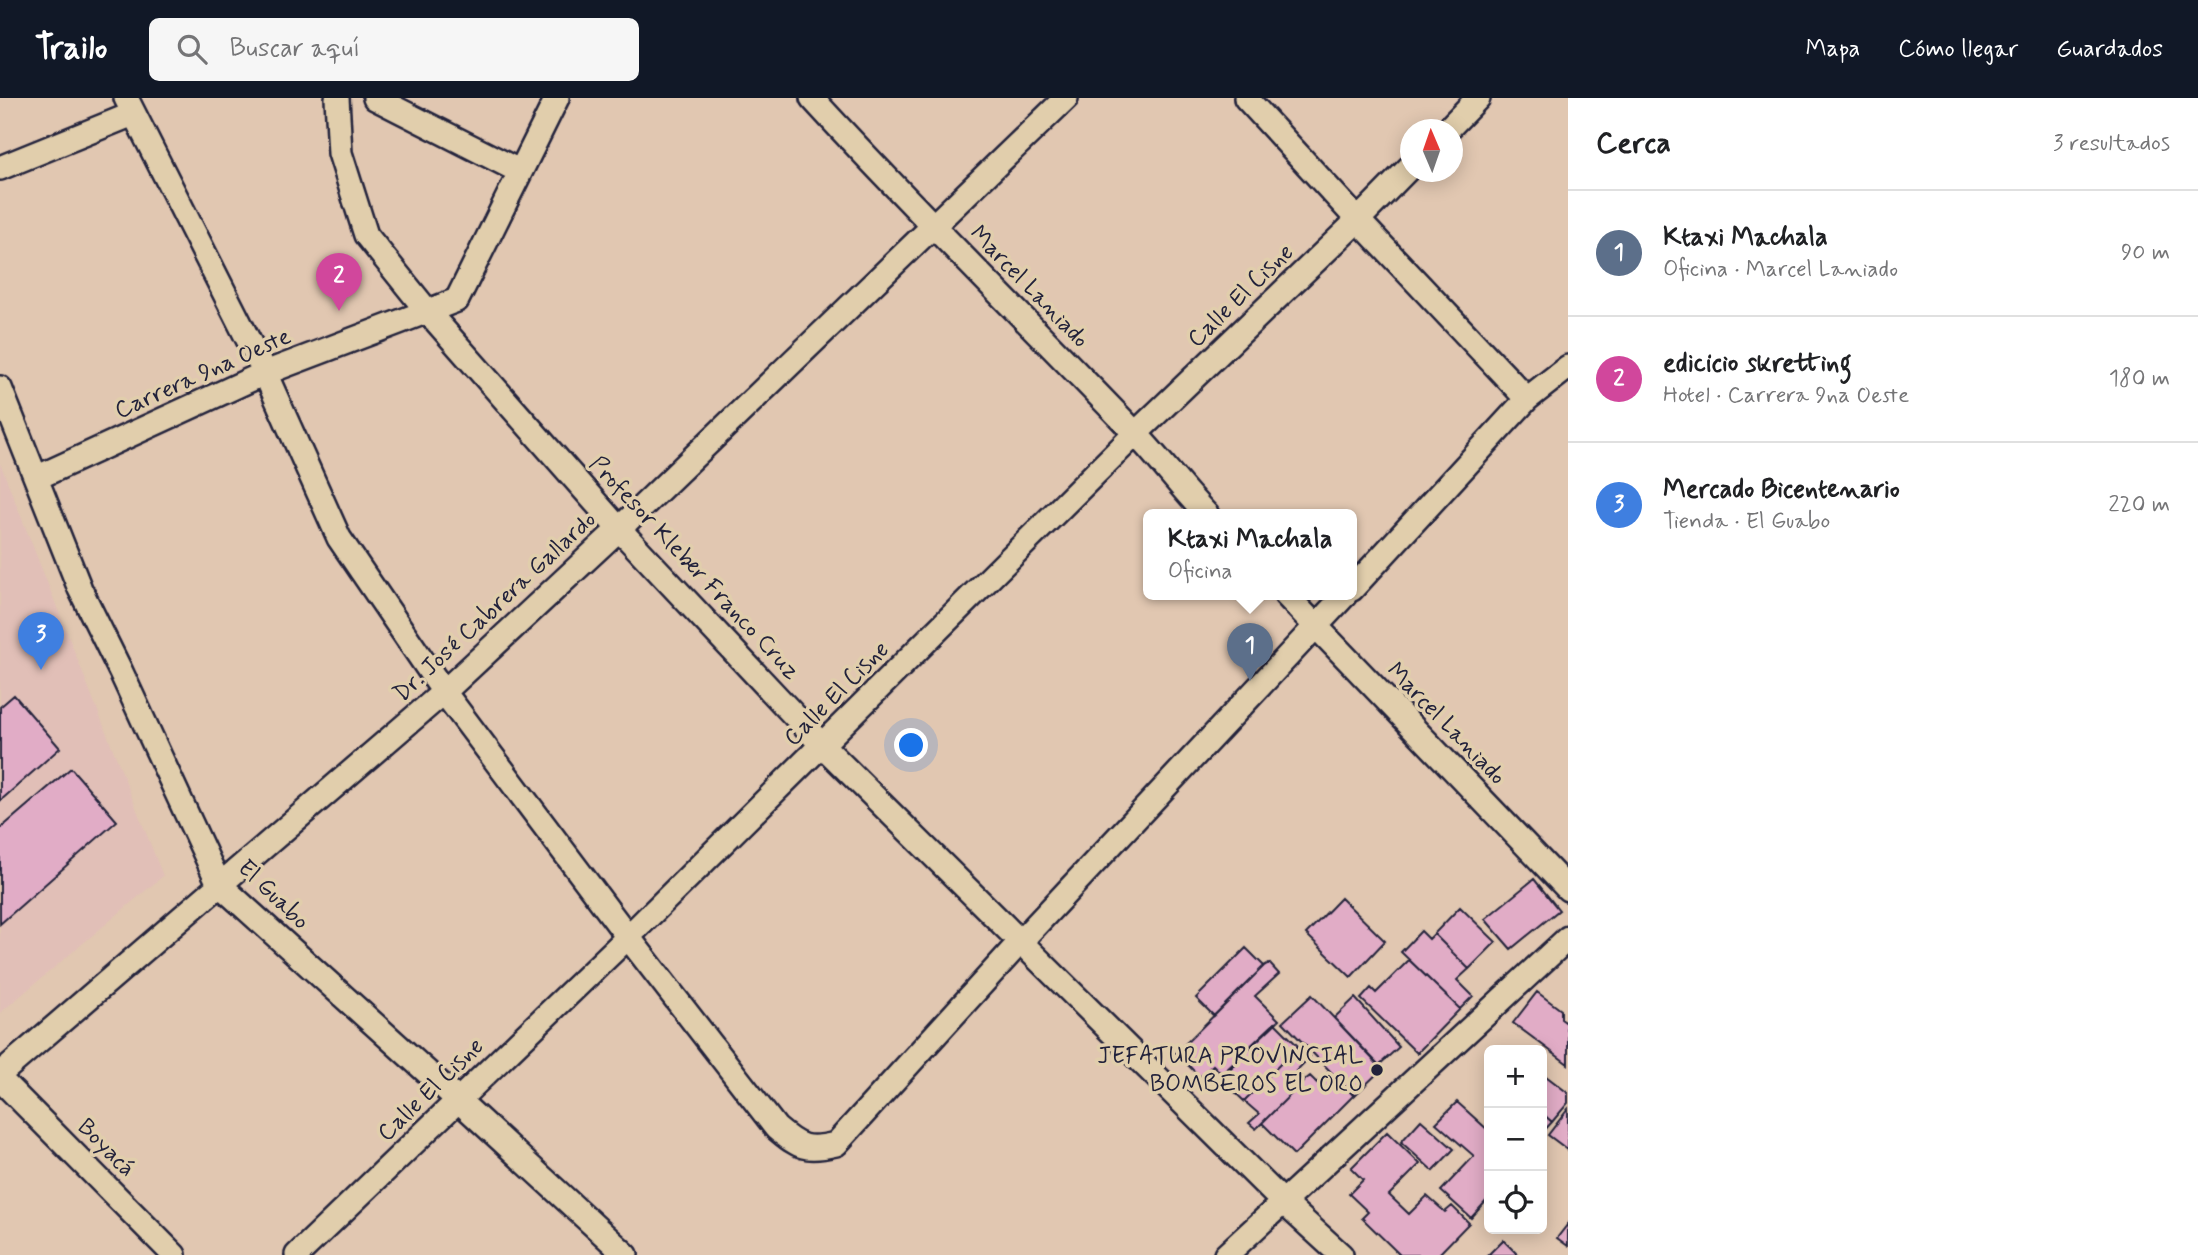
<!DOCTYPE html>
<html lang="es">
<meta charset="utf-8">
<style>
:root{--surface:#fff;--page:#f6f6f6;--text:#202124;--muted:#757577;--line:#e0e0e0;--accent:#111827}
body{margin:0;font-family:Mynerve,sans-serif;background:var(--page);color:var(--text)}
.controls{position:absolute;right:21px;bottom:21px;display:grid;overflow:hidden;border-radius:10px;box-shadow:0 4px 18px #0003}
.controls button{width:63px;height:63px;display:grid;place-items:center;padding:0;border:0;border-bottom:2px solid var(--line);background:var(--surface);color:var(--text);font:35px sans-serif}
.compass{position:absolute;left:1400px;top:21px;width:63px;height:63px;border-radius:50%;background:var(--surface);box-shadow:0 4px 18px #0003;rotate:358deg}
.you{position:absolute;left:912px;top:648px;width:24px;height:24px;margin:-18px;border:5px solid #fff;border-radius:50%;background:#1a73e8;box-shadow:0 0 0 10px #1a73e833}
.badge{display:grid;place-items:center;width:46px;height:46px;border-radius:50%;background:var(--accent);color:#fff;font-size:23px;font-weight:700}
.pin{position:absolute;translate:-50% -58px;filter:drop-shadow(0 2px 4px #0008)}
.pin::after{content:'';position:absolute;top:37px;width:24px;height:21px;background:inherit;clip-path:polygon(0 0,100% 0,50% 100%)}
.popup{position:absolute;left:1143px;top:411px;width:214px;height:91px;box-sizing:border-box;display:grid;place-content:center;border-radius:10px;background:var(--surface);filter:drop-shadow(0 2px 5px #0005);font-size:23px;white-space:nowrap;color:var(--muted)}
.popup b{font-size:26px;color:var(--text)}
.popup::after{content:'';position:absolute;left:50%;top:100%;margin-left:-14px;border:14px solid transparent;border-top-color:var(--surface)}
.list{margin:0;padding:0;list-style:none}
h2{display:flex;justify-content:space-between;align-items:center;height:91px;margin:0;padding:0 28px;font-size:30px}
h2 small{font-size:23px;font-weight:400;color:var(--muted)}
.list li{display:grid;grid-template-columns:46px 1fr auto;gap:21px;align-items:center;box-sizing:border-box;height:126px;padding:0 28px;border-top:2px solid var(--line)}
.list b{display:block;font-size:26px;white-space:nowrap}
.list p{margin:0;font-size:23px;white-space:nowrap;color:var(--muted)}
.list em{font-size:23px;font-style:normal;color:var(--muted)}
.icon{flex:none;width:38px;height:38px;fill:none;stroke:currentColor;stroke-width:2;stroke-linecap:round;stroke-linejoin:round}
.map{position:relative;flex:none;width:1568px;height:1157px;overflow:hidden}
header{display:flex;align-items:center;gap:42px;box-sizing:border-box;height:98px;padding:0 35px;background:var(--accent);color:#fff}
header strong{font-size:33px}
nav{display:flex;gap:38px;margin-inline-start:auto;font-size:24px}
.search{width:490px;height:63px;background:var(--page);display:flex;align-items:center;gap:18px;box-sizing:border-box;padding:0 24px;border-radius:10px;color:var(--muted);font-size:26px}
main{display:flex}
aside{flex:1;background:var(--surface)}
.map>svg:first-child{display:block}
.built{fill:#e1bfb7}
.building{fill:#e1acc6;stroke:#22223b;stroke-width:2}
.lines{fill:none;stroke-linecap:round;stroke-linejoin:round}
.minor-casing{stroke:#22223b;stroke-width:28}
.minor{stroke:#e1ceac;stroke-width:23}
.poi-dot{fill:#22223b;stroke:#e1ceac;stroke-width:2.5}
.labels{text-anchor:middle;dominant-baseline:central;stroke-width:7;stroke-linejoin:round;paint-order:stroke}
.street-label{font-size:24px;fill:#22223b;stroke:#e1ceac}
.poi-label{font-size:24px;fill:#22223b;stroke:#e1ceac;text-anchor:end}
</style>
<header>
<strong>Trailo</strong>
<div class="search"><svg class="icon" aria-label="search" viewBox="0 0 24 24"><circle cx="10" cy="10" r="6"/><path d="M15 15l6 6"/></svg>Buscar aquí</div>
<nav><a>Mapa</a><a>Cómo llegar</a><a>Guardados</a></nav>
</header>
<main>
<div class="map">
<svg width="1568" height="1157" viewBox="0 0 1568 1157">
<rect width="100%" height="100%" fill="#e1c7b1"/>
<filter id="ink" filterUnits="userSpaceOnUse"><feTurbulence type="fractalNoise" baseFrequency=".0143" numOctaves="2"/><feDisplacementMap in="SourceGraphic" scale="14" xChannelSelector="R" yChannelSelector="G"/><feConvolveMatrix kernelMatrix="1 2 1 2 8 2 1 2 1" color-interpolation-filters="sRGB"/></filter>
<g filter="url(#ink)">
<!-- built -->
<path class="built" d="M0,365L163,778L0,915Z"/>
<!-- building -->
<path class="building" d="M14,597L60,650L0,703V609Z
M71,670L117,723L0,826V731Z
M1534,781L1559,812L1511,851L1485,821Z
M1341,800L1385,843L1351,879L1306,836Z
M1460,809L1496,844L1469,871L1434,836Z
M1421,833L1429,841L1434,836L1469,871L1457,882L1473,898L1460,911L1401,854Z
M1246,850L1264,868L1214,918L1196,900Z
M1409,862L1460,911L1417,955L1361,901L1371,890L1376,895Z
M1269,865L1279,876L1255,898L1279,922L1222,976L1213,967L1200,979L1176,955L1264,868Z
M1537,894L1561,912V921L1568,926L1566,931L1568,933V966L1513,925Z
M1312,897L1382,971L1354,998L1283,924Z
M1355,900L1399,949L1379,967L1334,920Z
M1275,925L1298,948L1244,1003L1222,982L1243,955Z
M1298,948L1310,959L1296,973L1305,982L1256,1031L1249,1025L1259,1016L1244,1003Z
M1330,973L1354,997L1294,1057L1262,1025L1305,982L1310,978L1317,985Z
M1542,975L1568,995V1005L1552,1024L1542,1015Z
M1457,1004L1489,1033V1100L1471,1120L1441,1093L1474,1058L1436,1025Z
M1568,1011V1052L1548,1037Z
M1542,1015L1552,1024L1542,1035Z
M1421,1022L1454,1051L1433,1073L1401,1044Z
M1387,1034L1420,1066L1389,1097L1409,1116L1427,1098L1445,1114L1452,1108L1469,1125L1438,1157H1400L1362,1120L1368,1114L1349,1096L1363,1082L1351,1070Z
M1568,1126V1148L1557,1140Z
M1503,1142L1518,1157H1488Z"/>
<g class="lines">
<!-- minor casing -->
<g class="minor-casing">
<path id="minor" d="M126,0L265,275L339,440L444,594L628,839L776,1030C799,1050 807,1053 836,1046L1020,844L1345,497
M337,0L340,55L366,137L428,214L619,431L823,648L1283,1104L1341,1157
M375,0L519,73
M812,0C916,114 1027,222 1133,333C1159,360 1181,390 1207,417
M1246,0L1358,122L1527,301
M1447,32L1478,0
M0,70L133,16
M0,290L80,491L121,574L219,786L458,1002L626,1157
M36,380L265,275L457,202L557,0
M1352,491L1527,301L1568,269
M1286,497L1568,791
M0,976L444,594L619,431L1066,0
M0,981L174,1157
M297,1157L628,839L1135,336L1358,122L1410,69
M1226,1157L1568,840"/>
</g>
<!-- minor -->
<use href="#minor" class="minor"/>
</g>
</g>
<!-- markers -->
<circle class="poi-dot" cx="1377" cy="972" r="7"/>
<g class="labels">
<!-- street labels -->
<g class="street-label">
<text transform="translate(1029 189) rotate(46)">Marcel Laniado</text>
<text transform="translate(1241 198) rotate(-44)">Calle El Cisne</text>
<text transform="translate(203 276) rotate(-24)">Carrera 9na Oeste</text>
<text transform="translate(694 470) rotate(47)">Profesor Kleber Franco Cruz</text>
<text transform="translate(495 509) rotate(-43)">Dr. José Cabrera Gallardo</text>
<text transform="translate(837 596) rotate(-45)">Calle El Cisne</text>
<text transform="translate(1446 626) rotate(46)">Marcel Laniado</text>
<text transform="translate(273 797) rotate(44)">El Guabo</text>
<text transform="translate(431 992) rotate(-44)">Calle El Cisne</text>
<text transform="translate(106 1050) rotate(45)">Boyacá</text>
</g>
<!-- poi labels -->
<g class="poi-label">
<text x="1363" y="958">JEFATURA PROVINCIAL<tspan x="1363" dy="28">BOMBEROS EL ORO</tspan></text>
</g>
</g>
</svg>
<div class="controls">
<button>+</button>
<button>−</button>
<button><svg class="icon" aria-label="locate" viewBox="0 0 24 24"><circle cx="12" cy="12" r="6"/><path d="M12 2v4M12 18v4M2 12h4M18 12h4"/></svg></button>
</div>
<svg class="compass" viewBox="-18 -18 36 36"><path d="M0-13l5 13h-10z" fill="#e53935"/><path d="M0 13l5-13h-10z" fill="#757577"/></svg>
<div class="you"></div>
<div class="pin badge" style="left:1250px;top:583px;background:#5c6f8a">1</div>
<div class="popup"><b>Ktaxi Machala</b>Oficina</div>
<div class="pin badge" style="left:339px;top:213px;background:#d1479c">2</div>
<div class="pin badge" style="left:41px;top:572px;background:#3f7fe0">3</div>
</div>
<aside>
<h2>Cerca<small>3 resultados</small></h2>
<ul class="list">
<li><span class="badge" style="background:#5c6f8a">1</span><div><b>Ktaxi Machala</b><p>Oficina · Marcel Laniado</p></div><em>90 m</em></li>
<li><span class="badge" style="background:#d1479c">2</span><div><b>edicicio skretting</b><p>Hotel · Carrera 9na Oeste</p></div><em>180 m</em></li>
<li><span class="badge" style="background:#3f7fe0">3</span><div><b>Mercado Bicentenario</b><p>Tienda · El Guabo</p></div><em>220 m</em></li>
</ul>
</aside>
</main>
